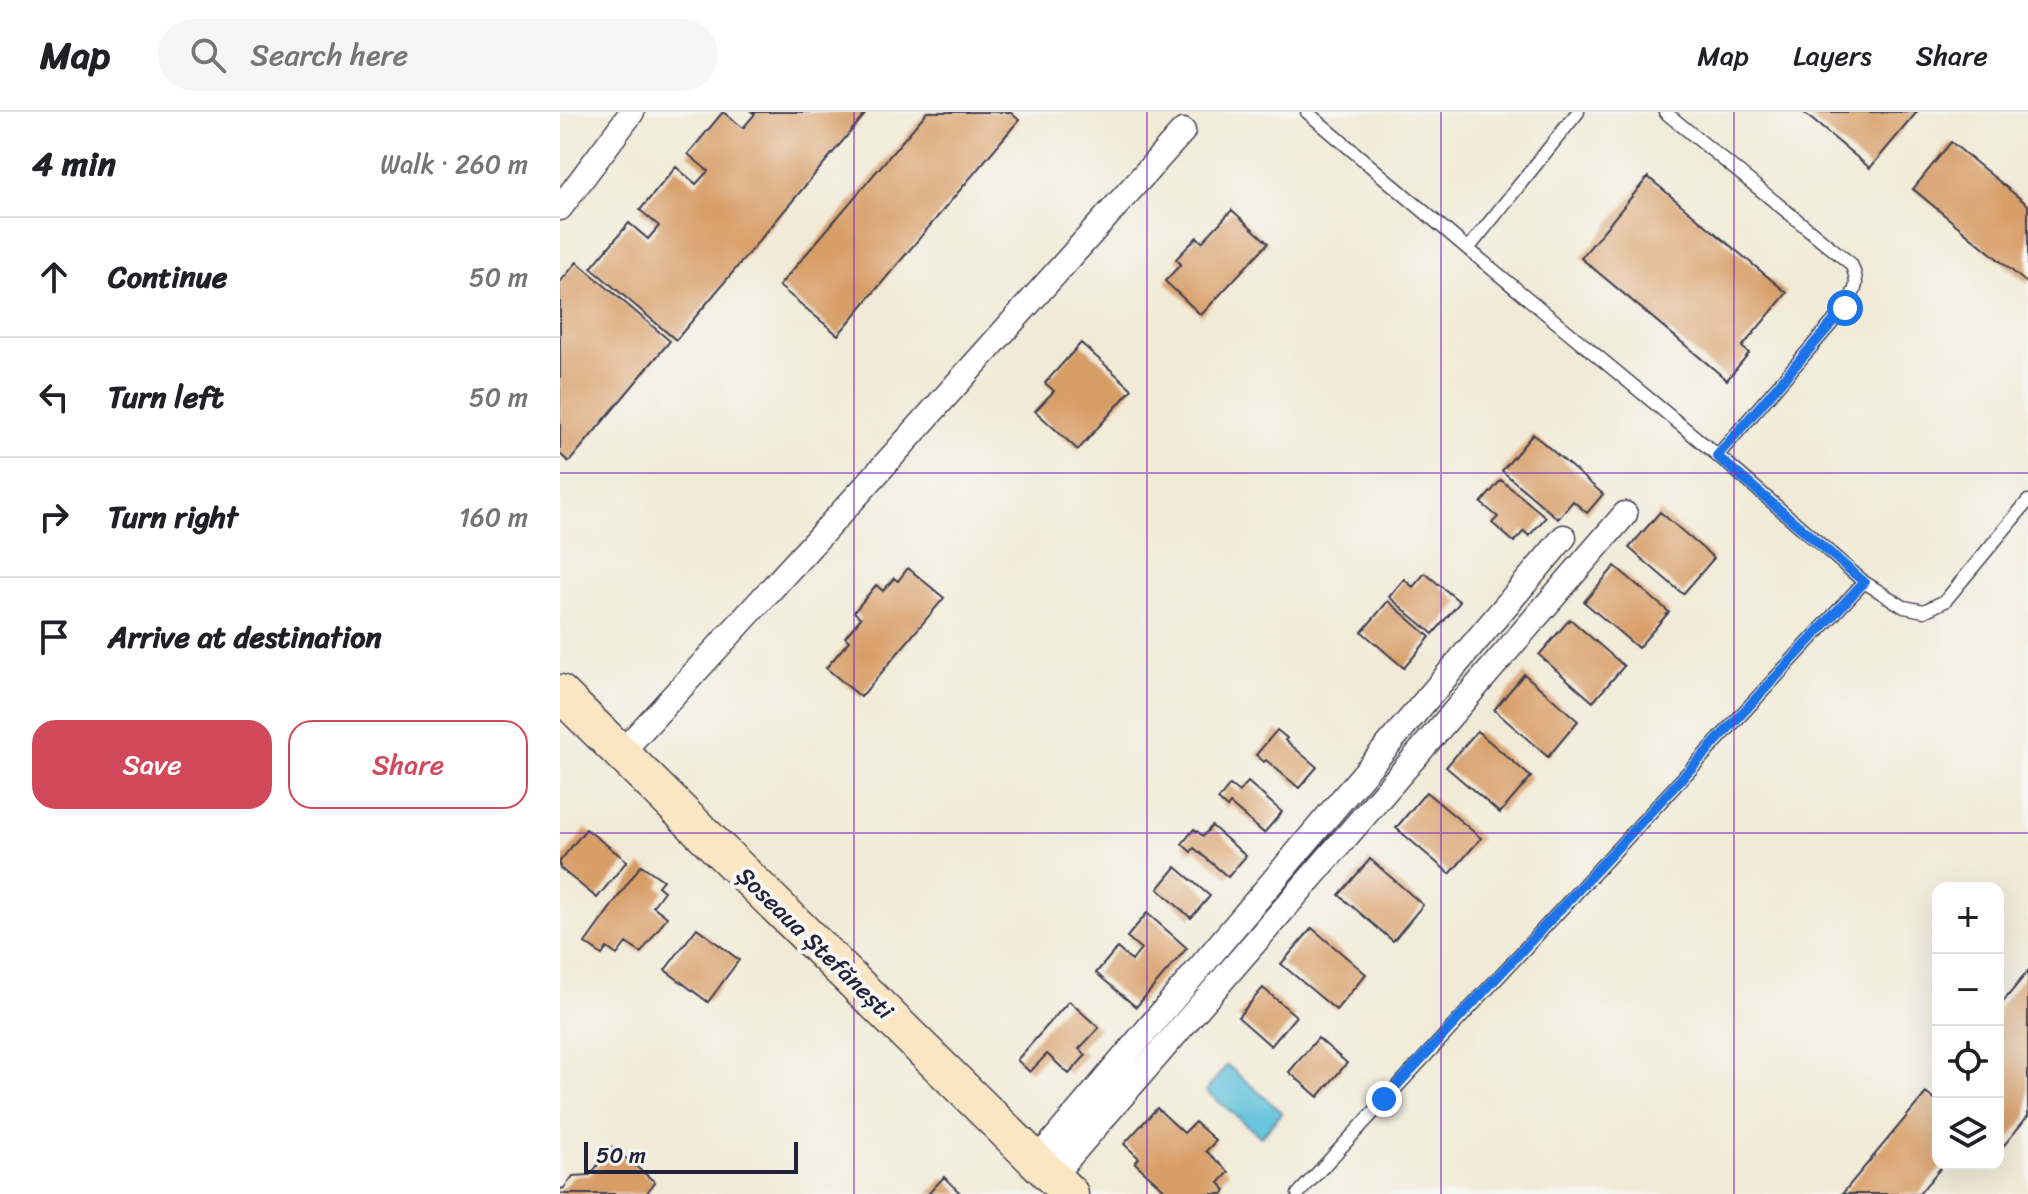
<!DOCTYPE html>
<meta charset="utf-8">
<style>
:root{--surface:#fff;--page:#f6f6f6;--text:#202124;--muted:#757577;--line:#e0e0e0;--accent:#d1495b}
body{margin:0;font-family:Sriracha,sans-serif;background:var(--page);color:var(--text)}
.controls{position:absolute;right:24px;bottom:24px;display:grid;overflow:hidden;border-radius:16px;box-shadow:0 8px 32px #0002}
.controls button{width:72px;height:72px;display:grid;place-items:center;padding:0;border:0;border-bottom:2px solid var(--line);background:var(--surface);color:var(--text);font:40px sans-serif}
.scale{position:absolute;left:24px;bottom:20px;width:214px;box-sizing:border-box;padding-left:8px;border:4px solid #22223b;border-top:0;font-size:22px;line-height:28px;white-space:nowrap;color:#22223b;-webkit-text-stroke:6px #f6f6f2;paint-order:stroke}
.stop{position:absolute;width:24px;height:24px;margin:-18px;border:6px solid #1a73e8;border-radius:50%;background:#fff}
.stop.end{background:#1a73e8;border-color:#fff;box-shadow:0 2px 8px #0008}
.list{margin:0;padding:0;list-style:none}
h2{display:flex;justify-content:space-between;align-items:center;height:104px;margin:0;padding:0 32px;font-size:34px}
h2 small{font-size:26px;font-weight:400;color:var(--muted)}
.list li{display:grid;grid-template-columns:52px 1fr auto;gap:24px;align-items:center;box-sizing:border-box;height:120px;padding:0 32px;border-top:2px solid var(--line)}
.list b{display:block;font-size:30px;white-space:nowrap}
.list em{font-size:26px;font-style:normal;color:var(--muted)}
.actions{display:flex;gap:16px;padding:24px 32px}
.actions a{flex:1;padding:18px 0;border:2px solid var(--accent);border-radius:24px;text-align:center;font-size:28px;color:var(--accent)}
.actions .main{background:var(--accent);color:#fff}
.icon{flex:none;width:44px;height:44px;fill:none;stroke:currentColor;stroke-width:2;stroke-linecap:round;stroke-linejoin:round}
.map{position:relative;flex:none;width:1468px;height:1082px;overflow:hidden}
header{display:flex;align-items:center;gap:48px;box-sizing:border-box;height:112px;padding:0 40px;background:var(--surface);border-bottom:2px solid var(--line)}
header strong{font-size:38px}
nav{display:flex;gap:44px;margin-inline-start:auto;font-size:28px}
.search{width:560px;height:72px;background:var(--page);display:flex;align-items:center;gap:20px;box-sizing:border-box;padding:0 28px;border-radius:44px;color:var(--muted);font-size:30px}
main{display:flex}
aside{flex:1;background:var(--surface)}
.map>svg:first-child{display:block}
.water{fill:#5cbfda;stroke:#3f708a;stroke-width:2}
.building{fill:#d89e67}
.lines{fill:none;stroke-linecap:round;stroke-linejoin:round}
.service-casing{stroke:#414052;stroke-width:15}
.minor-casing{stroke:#414052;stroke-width:27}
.secondary-casing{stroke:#414052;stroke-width:39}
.service{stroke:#fff;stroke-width:12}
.minor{stroke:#fff;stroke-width:24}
.secondary{stroke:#fbe6c4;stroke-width:36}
.route{stroke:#1a73e8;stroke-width:10}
.grid{fill:none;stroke:#7b2cbf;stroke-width:2;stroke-opacity:0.55}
.labels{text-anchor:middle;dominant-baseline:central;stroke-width:8;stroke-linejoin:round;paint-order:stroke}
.street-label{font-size:24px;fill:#22223b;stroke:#f6f6f2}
</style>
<header>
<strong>Map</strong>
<div class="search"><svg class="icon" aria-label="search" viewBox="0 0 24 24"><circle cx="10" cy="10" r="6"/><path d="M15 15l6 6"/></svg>Search here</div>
<nav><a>Map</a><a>Layers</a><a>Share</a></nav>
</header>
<main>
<aside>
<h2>4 min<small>Walk · 260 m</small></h2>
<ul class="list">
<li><svg class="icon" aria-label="ahead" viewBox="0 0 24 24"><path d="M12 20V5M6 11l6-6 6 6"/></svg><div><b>Continue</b></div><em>50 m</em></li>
<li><svg class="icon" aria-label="left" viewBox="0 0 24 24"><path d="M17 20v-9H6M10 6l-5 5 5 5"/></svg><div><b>Turn left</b></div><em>50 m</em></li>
<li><svg class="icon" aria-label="right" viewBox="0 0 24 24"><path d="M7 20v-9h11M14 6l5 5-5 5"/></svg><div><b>Turn right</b></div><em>160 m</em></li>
<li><svg class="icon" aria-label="arrive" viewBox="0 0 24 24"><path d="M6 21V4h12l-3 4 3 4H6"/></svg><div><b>Arrive at destination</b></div></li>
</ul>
<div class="actions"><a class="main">Save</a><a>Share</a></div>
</aside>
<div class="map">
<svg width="1468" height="1082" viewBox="0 0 1468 1082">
<rect width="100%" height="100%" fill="#f6f6f2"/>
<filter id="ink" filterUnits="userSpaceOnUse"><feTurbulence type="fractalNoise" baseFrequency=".0125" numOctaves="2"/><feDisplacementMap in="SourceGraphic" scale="16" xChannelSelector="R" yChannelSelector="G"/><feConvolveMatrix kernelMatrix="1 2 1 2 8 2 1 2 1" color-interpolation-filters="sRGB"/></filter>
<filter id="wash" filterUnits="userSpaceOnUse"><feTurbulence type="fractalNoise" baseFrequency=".006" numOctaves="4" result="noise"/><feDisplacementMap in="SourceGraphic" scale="32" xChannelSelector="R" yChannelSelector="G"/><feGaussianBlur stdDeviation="1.8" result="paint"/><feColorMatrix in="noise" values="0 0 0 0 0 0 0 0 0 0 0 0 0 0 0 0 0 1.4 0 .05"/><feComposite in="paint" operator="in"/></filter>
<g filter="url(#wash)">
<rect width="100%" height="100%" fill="#f1ead6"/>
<!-- water -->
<path class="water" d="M667,953L722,1000L701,1025L646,979Z"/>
<g id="blocks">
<!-- building -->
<path class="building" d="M163,0L183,16L195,2L192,0H307L116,228L31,156L69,111L88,127L99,114L80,98L116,55L136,72L148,59L128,42Z
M367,0H450L459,8L278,223L219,174Z
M1243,0H1357L1310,56Z
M1391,30L1468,93V172L1353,77Z
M1088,65L1227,181L1182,235L1189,241L1167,268L1021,146Z
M672,98L708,131L641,203L605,169L621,152L616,147L637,125L642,130Z
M17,150L110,229L9,350L0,342V170Z
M521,231L572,277L518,338L475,299L494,279L485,271Z
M973,322L1043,382L1027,401L1013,389L998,407L942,359Z
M941,368L986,405L969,424L964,419L954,430L932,411L938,405L921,391Z
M1100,400L1154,446L1123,482L1069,436Z
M1055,454L1109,500L1078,536L1024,490Z
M348,456L384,486L301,585L266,556L289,529L285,525L301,506L294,500L316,473L323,479L334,466L338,469Z
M865,461L900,490L873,522L829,485L844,467L853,475Z
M828,489L870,525L844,556L802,520Z
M1010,507L1064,554L1033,590L979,543Z
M964,562L1018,609L988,645L934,598Z
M717,618L727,626L725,628L757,655L739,676L706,648L704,650L696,643Z
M917,619L971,665L940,701L886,655Z
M688,670L722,700L704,721L670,692L667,696L658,688L670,673L679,680Z
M866,680L921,726L890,762L836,716Z
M652,714L686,744L668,765L634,736L631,740L622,732L634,717L643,724Z
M26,717L67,749L37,786L0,756V749Z
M810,747L863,793L833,829L779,783Z
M81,753L103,768L98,774L104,779L93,794L107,805L81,841L66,831L57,843L47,836L42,843L25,831Z
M616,755L650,784L631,806L598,777Z
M587,801L627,836L576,895L536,861L557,836L572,849L581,837L567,825Z
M137,816L179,848L148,890L105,858Z
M752,816L806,862L776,898L721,852Z
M1468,859V1004L1441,1037L1438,1034V896Z
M703,876L736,904L711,934L678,905Z
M509,889L539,916L519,937L526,943L509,962L487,942L470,960L457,948Z
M758,926L787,951L758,985L729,960Z
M1366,981L1378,991V1052H1384L1359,1082H1282Z
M597,996L624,1021L635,1010L656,1029L646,1039L669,1060L659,1071L666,1078L662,1082H609L575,1051L579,1046L564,1032Z
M52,1035L95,1070L86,1082H0V1077L4,1076L13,1064L30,1063Z
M384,1065L401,1082H368Z"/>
</g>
</g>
<g filter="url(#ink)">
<use href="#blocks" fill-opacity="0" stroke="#414052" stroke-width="2"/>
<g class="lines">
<!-- service casing -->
<g class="service-casing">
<path id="service" d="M747,0L908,137L1168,352L1304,470L1344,495L1364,499L1385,489L1468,389
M1105,0L1291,152C1300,172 1296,178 1285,196L1157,344
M908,137L1018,0
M738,1082L1304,470"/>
</g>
<!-- minor casing -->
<g class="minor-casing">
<path id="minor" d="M0,96L72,0
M61,641L302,378L623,19
M477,1048L1004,425
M493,1064L1065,402"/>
</g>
<!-- secondary casing -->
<g class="secondary-casing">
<path id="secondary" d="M0,581L510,1082"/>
</g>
<!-- service -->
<use href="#service" class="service"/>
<!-- minor -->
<use href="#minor" class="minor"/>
<!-- secondary -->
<use href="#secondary" class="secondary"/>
</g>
</g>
<g class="lines" filter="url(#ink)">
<!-- route -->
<path class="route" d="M824,987L1304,470L1157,344L1285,196"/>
</g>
<!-- grid -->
<path class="grid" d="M294,0V1082M587,0V1082M881,0V1082M1174,0V1082M0,361H1468M0,721H1468"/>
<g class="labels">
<!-- street labels -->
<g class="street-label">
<text transform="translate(255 831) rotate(44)">Șoseaua Ștefănești</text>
</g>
</g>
</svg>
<div class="controls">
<button>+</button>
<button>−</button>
<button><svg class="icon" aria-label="locate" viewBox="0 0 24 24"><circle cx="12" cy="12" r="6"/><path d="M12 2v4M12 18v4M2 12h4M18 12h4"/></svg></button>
<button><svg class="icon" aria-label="layers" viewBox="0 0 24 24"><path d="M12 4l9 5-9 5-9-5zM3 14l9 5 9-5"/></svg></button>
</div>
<div class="scale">50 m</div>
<div class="stop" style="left:1285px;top:196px"></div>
<div class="stop end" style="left:824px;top:987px"></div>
</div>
</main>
